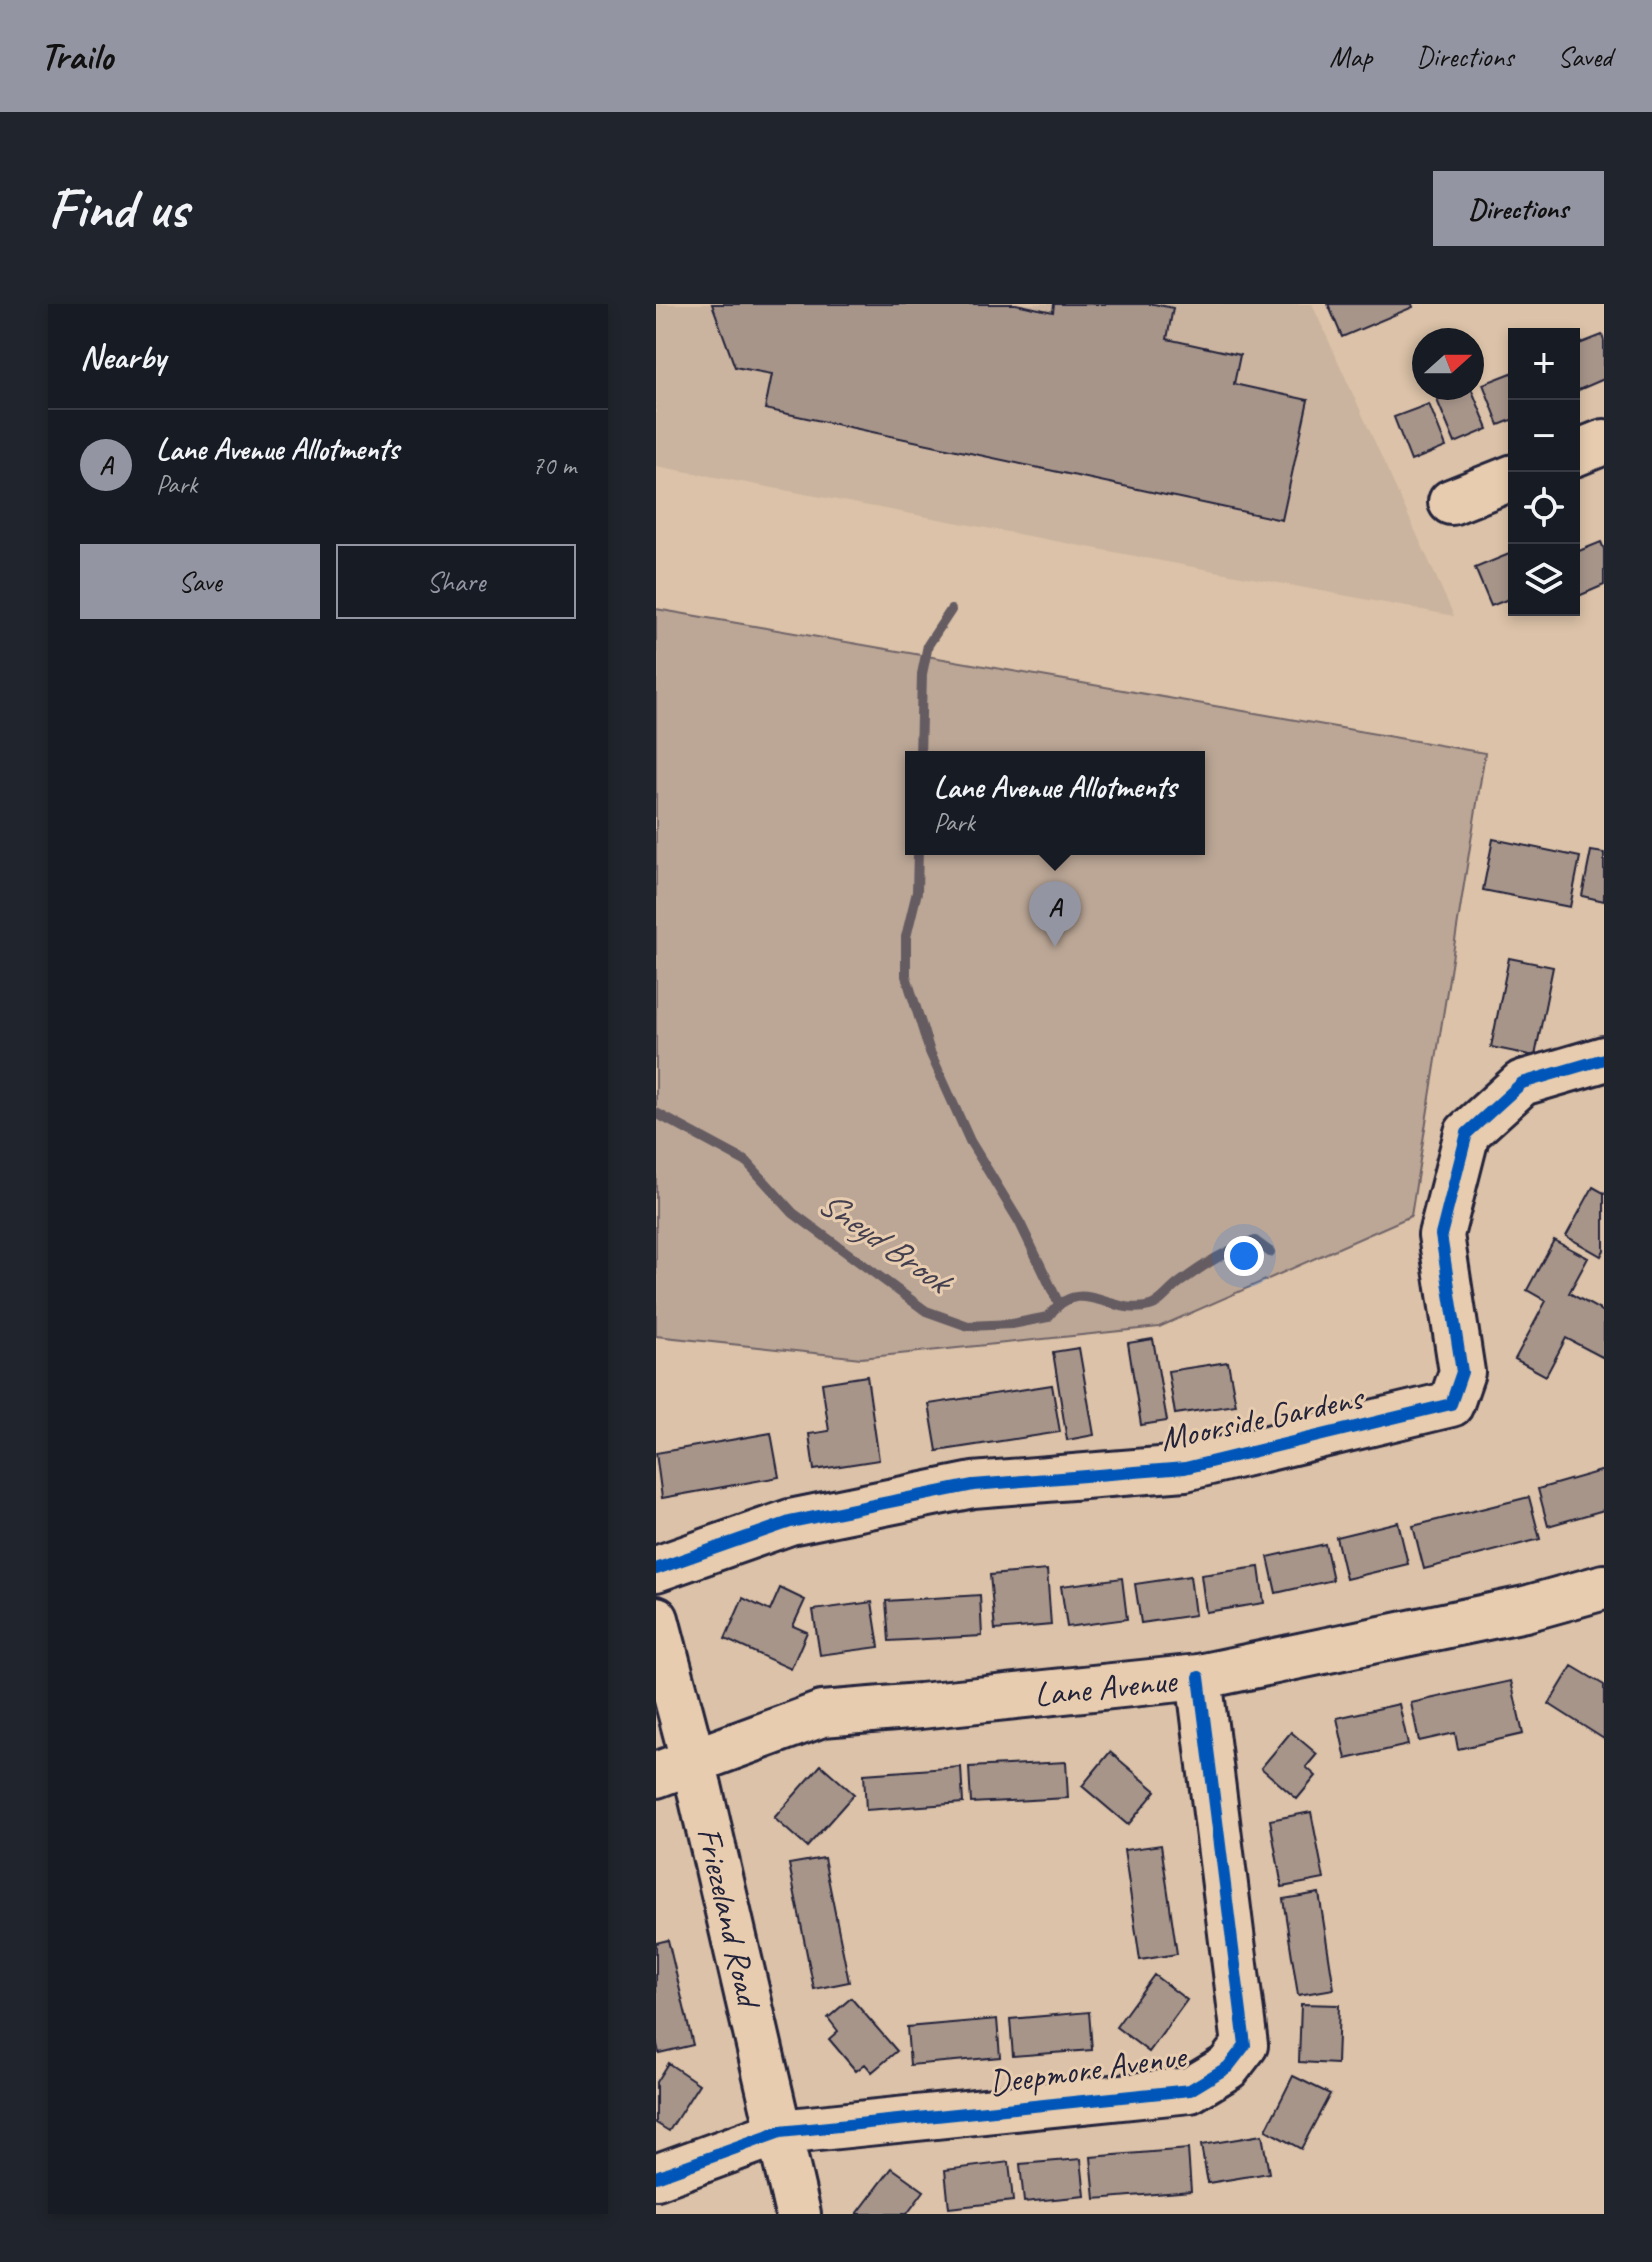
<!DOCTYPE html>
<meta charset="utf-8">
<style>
:root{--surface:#171b24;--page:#20242c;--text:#f1f3f6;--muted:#9ea1a6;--line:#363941;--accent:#9495a2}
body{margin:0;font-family:Caveat,sans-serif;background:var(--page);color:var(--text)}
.controls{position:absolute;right:24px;top:24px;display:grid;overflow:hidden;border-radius:0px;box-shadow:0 4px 12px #0003}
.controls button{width:72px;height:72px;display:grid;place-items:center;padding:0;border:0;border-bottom:2px solid var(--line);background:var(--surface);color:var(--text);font:40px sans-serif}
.compass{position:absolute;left:756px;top:24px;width:72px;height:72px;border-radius:50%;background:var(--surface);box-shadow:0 4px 12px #0003;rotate:69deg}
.you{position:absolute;left:588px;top:952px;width:28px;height:28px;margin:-20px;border:6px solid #fff;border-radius:50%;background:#1a73e8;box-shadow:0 0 0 12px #1a73e833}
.badge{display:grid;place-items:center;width:52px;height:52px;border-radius:50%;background:var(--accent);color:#111;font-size:26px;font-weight:700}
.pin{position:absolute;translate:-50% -66px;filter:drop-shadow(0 2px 4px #0008)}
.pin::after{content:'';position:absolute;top:42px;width:28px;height:24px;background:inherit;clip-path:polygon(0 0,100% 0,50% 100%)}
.popup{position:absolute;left:249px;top:447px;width:300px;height:104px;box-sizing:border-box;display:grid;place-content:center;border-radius:0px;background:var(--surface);filter:drop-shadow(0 2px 6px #0005);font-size:26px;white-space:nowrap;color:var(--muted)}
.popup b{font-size:30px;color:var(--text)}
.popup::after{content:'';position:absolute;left:50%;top:100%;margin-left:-16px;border:16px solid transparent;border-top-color:var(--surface)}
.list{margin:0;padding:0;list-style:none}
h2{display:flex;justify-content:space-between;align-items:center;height:104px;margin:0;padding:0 32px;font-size:34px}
h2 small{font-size:26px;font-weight:400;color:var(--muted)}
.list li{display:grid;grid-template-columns:52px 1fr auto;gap:24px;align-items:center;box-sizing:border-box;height:112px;padding:0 32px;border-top:2px solid var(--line)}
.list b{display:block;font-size:30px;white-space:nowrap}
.list p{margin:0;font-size:26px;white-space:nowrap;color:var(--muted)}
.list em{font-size:26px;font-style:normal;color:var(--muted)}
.actions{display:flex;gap:16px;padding:24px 32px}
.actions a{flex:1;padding:18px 0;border:2px solid var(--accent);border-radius:0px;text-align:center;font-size:28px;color:var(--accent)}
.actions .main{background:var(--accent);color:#111}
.icon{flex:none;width:44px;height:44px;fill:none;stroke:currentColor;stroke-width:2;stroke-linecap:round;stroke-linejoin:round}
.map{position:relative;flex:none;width:948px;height:1910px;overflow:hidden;border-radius:0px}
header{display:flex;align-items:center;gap:48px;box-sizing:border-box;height:112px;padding:0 40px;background:var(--accent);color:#111}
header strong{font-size:38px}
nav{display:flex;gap:44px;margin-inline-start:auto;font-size:28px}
.intro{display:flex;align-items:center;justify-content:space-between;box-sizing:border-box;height:192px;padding:0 48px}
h1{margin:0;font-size:56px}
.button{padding:20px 36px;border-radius:0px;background:var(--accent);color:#111;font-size:28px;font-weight:700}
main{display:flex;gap:48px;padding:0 48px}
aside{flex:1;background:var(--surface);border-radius:0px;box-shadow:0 4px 12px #0003}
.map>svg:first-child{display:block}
.built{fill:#cbb49f}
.green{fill:#bca796;stroke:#6f6468;stroke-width:2;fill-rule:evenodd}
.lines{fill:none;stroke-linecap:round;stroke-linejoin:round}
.stream{stroke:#655c62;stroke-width:10}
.building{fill:#a7958a;stroke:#22223b;stroke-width:2}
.minor-casing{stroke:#22223b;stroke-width:50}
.minor{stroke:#e7ccaf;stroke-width:44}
.cycleway-casing{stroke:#e7ccaf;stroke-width:17}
.cycleway{stroke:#0057b8;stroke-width:12}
.labels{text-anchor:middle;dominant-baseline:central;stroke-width:6;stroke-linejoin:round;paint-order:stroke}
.street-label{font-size:34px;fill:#22223b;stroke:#e7ccaf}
.water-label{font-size:36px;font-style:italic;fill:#433f4e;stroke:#e7ccaf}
</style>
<header>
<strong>Trailo</strong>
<nav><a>Map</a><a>Directions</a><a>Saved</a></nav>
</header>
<div class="intro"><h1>Find us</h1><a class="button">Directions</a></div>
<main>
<aside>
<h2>Nearby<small></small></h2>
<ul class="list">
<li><span class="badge">A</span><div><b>Lane Avenue Allotments</b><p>Park</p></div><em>70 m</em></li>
</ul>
<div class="actions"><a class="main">Save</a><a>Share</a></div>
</aside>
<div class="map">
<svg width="948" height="1910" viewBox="0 0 948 1910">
<rect width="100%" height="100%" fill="#dbc2a8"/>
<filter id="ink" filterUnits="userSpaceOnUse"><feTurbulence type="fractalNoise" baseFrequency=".0125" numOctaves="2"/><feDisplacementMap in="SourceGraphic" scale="16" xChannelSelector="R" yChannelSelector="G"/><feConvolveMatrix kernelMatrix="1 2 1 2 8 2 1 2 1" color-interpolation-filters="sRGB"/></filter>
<g filter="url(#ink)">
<!-- built -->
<path class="built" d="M0,0H656L798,312L0,162Z"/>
<!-- green -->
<path class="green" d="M0,305L829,449L755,912L503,1023L205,1054L0,1032ZM255,453H543V545H255Z"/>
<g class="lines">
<!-- stream -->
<path class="stream" d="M264,453L266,370L272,341L295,306
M262,545L261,588L250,633V672L274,748L314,837L364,919L402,998
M0,809L91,858L137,909L270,1007L312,1022L356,1020L392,1013C424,968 453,1013 494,1002C505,999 513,986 523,979C545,963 572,944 599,937L614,948"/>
</g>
<!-- building -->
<path class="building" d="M56,0H360L397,8L398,0H498L517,4L511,35L584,51L578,80L652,96L626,216L109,105L116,70L79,63Z
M672,0H756L757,3L686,33Z
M946,31L948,37V75L918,88V42Z
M858,68V115L843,121L827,80Z
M809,84H815L832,125L799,139L781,96Z
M773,100L790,143L755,157L738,113Z
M945,238L948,245V281L918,294V249Z
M858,248V293L835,302L819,264Z
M837,535L924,553L914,603L827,586Z
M935,547L948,549V597L926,592Z
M853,654L897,663L879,752L835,743Z
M937,883L948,889V946L945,952L910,932Z
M898,936L932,954L913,989L948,1008V1054L910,1034L890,1072L859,1055L890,997L871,986Z
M497,1035L511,1117L485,1121L472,1039Z
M423,1044L438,1131L411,1136L397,1048Z
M572,1058L580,1101L519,1110L512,1067Z
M211,1072L223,1156L158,1166L153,1130L173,1127L166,1079Z
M396,1081L404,1128L281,1147L273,1100Z
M115,1129L123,1173L6,1194L0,1149Z
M948,1166V1206L892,1222L882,1185Z
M873,1193L884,1235L768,1265L757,1222Z
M742,1218L752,1260L690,1275L680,1233Z
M669,1240L677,1276L620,1289L612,1253Z
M603,1263L608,1299L550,1308L545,1271Z
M391,1266L395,1321L339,1326L334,1271Z
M534,1272L539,1311L485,1319L479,1280Z
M466,1274L471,1315L411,1323L405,1282Z
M124,1284L149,1296L137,1322L151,1328L135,1365L69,1335L87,1294L114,1307Z
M324,1291L326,1332L233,1337L230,1297Z
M216,1298L223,1343L164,1351L157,1306Z
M916,1362L948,1381V1435L893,1400Z
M855,1377L867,1430L802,1445L799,1429L763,1437L755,1399Z
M743,1400L752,1441L690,1455L681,1414Z
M635,1428L661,1450L650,1463L660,1472L641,1495L605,1464Z
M454,1448L500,1487L472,1521L426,1482Z
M410,1458L412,1494L315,1499L313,1463Z
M165,1461L198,1490L151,1543L118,1514Z
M305,1463L307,1499L210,1506L208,1470Z
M655,1508L668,1575L626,1583L614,1516Z
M505,1541L521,1650L484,1656L468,1546Z
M168,1554L193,1678L158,1685L133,1560Z
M663,1589L678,1685L642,1691L627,1595Z
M12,1636L37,1741L3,1749L0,1736V1639Z
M498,1671L531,1696L493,1748L460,1723Z
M195,1694L241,1747L216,1768L209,1760L200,1767L173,1735L182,1727L172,1714Z
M645,1700L683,1701L681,1760L643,1758Z
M433,1708L436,1746L357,1752L354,1715Z
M341,1715L344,1753L254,1761L251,1723Z
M12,1759L43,1780L13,1827L0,1819V1778Z
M637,1772L674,1790L645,1845L610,1826Z
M606,1831L613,1869L552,1879L545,1841Z
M532,1845L535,1887L439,1895L435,1853Z
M425,1855L429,1892L368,1898L364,1860Z
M353,1858L357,1897L293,1904L289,1866Z
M236,1864L268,1887L251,1910H201Z"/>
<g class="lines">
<!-- minor casing -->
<g class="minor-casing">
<path id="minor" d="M918,150L948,138
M795,198L858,173
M0,1265L134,1218L317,1181L529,1164L795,1100L806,1068L785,931L811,829L866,779L948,755
M0,1315L37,1456L142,1910
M0,1471L166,1410L264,1402L543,1373L869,1305L948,1283
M0,1873L124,1828L534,1786L572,1763L589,1741L543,1373"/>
</g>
<!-- minor -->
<use href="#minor" class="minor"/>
<!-- cycleway casing -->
<g class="cycleway-casing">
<path id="cycleway" d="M0,1265L134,1218L317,1181L529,1164L795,1100L806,1068L785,931L811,829L866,779L948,755
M0,1873L124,1828L534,1786L572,1763L589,1741L543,1373"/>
</g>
<!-- cycleway -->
<use href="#cycleway" class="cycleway"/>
</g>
</g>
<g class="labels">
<!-- street labels -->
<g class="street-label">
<text transform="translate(605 1114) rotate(-12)">Moorside Gardens</text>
<text transform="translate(449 1383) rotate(-6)">Lane Avenue</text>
<text transform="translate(73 1612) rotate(77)">Friezeland Road</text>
<text transform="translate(431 1765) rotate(-8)">Deepmore Avenue</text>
</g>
<!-- water labels -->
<g class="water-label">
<text transform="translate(228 937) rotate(35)">Sneyd Brook</text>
</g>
</g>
</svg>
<div class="controls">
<button>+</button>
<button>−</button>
<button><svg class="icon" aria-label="locate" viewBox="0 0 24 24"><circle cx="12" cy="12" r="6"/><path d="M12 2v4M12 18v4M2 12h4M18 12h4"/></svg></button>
<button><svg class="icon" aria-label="layers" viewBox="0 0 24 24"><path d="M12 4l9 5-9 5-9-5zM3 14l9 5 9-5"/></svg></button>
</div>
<svg class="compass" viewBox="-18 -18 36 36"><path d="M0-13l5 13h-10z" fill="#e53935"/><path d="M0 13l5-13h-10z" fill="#9ea1a6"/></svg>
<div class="you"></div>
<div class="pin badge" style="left:399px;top:643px">A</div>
<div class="popup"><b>Lane Avenue Allotments</b>Park</div>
</div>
</main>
